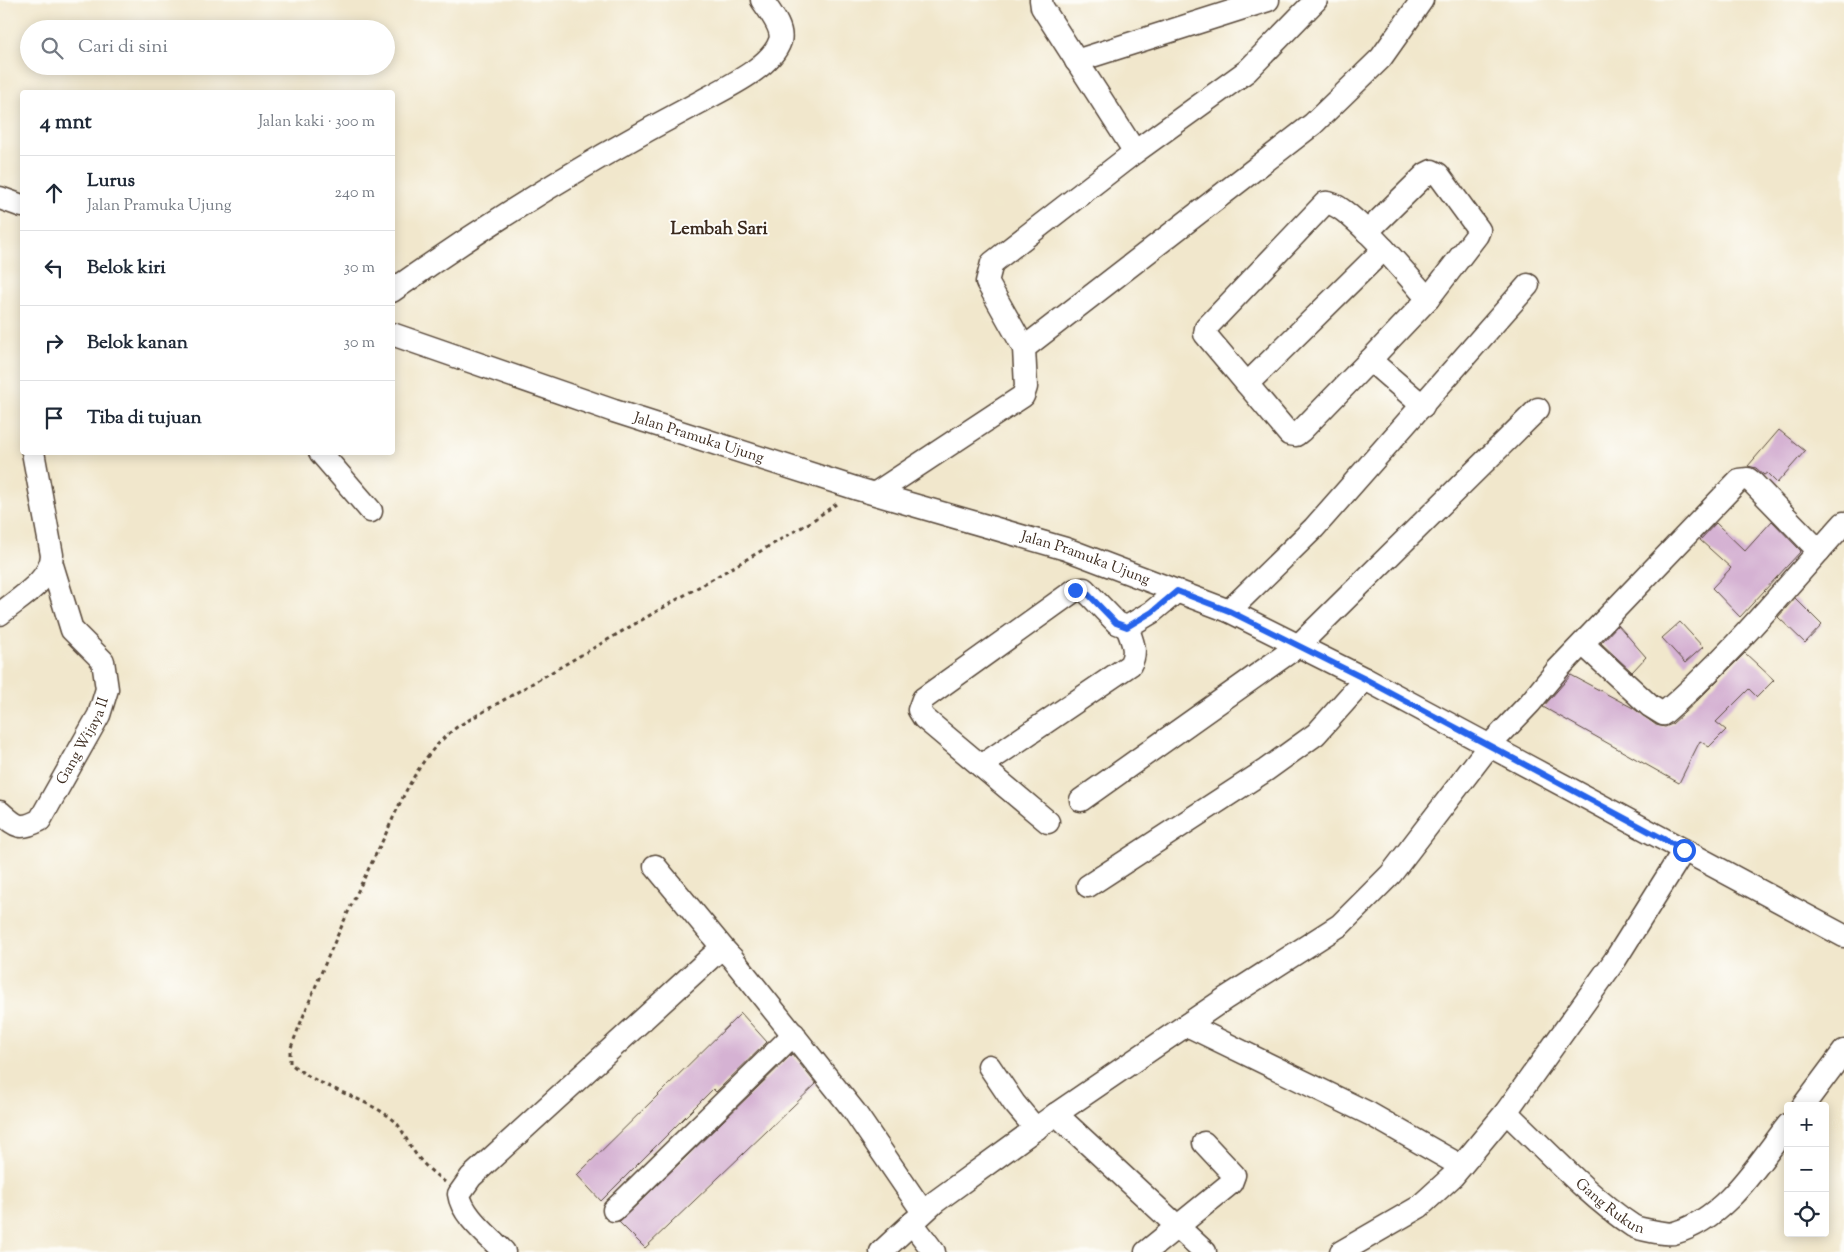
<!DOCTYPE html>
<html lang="id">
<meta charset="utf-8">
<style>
:root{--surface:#fff;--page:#f2f2f3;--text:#1f2937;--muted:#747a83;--line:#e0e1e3}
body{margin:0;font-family:"Sorts Mill Goudy",serif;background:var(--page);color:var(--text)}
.controls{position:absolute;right:15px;bottom:15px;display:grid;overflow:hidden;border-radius:5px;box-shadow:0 2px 12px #0003}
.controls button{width:45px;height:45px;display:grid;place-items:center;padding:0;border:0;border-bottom:1px solid var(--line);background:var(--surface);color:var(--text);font:25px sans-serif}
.stop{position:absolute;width:15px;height:15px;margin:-11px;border:4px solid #2563eb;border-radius:50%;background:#fff}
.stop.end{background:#2563eb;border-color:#fff;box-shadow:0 1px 5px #0008}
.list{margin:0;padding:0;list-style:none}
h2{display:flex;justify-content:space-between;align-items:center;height:65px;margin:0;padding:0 20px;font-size:21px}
h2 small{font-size:16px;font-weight:400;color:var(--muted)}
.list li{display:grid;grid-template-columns:32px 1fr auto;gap:15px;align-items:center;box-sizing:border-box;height:75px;padding:0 20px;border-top:1px solid var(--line)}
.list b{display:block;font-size:19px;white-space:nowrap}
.list p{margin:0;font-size:16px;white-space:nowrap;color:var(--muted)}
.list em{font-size:16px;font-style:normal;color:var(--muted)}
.icon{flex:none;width:28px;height:28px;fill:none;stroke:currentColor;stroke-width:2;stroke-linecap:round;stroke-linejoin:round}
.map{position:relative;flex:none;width:1844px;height:1252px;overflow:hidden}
.search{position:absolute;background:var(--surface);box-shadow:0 2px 12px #0003;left:20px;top:20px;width:375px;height:55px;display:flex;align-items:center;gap:12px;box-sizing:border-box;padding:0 18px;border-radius:28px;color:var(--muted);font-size:19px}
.panel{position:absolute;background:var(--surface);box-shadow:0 2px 12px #0003;left:20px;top:90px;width:375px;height:365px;border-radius:5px}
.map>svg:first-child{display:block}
.building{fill:#d5b2d3}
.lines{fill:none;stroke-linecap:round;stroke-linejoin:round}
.minor-casing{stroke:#564638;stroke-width:25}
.path{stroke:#564638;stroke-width:3;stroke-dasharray:4 4;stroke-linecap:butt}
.minor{stroke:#fff;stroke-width:22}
.route{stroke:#2563eb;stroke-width:6}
.labels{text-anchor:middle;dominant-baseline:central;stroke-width:4;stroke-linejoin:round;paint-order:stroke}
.street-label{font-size:15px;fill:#3b2a1e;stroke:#fdfcf7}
.quarter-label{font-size:18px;font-weight:bold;fill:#3b2a1e;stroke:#fdfcf7}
</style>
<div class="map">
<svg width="1844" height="1252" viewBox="0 0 1844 1252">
<rect width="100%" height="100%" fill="#fdfcf7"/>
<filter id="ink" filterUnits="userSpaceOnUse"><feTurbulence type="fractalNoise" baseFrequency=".02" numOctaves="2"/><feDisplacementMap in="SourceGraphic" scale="10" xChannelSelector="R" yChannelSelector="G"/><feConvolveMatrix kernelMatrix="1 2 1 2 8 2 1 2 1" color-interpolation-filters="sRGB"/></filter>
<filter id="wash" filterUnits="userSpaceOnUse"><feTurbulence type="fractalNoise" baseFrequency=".0096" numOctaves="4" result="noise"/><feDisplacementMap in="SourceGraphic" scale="20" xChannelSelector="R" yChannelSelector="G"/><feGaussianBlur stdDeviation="1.12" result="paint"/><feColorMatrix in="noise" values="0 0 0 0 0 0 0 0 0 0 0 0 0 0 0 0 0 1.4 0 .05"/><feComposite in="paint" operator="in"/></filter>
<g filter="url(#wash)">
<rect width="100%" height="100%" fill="#f1e7cc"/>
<g id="blocks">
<!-- building -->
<path class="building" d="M1779,430L1805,451L1777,483L1767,473L1764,475L1756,468L1748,466Z
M1772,521L1801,551L1740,617L1712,588L1731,568L1700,540L1716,523L1745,551Z
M1795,598L1822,625L1805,643L1778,617Z
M1680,622L1703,647L1685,663L1662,638Z
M1618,625L1646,657L1632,672L1601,643Z
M1745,653L1774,680L1757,697L1749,689L1716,722L1726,730L1709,747L1700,741L1679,783L1543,707L1571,675L1633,708L1656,725L1665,727L1672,724L1696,702Z
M741,1013L767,1042L716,1092L713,1089L601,1201L577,1175Z
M792,1054L816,1084L645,1248L619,1222Z"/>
</g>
</g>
<g filter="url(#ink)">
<use href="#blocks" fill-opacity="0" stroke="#564638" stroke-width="1"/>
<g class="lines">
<!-- minor casing -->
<g class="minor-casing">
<g id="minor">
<path d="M1041,0L1042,7L1135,152"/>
<path d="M1076,61L1268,0"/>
<path d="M0,198L22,206"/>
<path d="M1367,232L1426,174L1432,171L1438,174L1479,230L1477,235L1428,299L1370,360L1423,406"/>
<path d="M392,291C491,221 593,158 700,102C723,89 771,68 780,41C784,28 769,11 762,0"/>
<path id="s1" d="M392,334L614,411L858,489L1066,549L1229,611L1365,679L1844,936"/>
<path d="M1024,348L987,282L992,263L1135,152L1247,71L1316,0"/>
<path d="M1370,360L1301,431L1296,435L1289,434L1205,334L1206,328L1325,203C1344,198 1413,282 1428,299"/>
<path d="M1247,384L1384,249"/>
<path d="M320,452L371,511"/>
<path d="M876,493L1023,396L1026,387L1024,348L1313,124L1381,58L1422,0"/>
<path d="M1229,611L1314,528L1528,285"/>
<path d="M0,614C19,598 51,581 52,555L33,452"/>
<path d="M1583,644L1650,706L1663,714C1730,657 1785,588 1844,523"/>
<path d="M981,766L1130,665C1138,651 1132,641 1127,627"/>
<path d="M1081,800L1298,646L1538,409"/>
<path id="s2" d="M0,812C16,826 19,831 40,820L99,715L107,689L103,661L72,630L52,565"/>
<path d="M1048,822L924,718L919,710L923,699L1075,590L1084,589L1117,623L1127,627L1152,612L1177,591"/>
<path d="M655,866L727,953"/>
<path d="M1088,886L1266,770L1316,734L1365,679"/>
<path d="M1187,1025L1370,1114L1461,1166"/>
<path d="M989,1066L1014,1103L1036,1129"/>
<path d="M1803,1106L1844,1051"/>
<path id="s3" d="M1506,1112C1544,1148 1590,1198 1633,1226C1638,1229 1668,1235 1674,1233C1725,1219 1757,1165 1788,1125"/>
<path d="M1056,1114L1205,1252"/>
<path d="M614,1210L794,1034"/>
<path d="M912,1223L934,1252"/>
<path d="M504,1252C489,1236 462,1216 459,1194L471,1177L718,951L727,953L732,958L854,1111L923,1212"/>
<path d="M881,1252L935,1202L1056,1114L1226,998L1340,925L1391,874L1489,746L1530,703L1558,669L1739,480L1748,479L1752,482L1819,551"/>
<path d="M1146,1252L1231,1183L1234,1175L1204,1143"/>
<path d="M1341,1252L1419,1207L1453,1176L1506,1112L1615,960L1684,850"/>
</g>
</g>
<!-- path -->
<path class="path" d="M445,1182C433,1173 421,1163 413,1150C405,1139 402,1126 391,1118C360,1095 319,1088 290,1063V1050C317,980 347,911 381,844C402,800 417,757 457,727L809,523L839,502"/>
<!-- minor -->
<use href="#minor" class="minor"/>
</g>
</g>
<g class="lines" filter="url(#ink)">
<!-- route -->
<path class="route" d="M1075,590H1084L1116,623L1127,627L1152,612L1177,591L1229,611L1365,679L1684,850"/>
</g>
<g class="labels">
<!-- street labels -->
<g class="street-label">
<text stroke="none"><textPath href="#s1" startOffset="324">Jalan Pramuka Ujung</textPath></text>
<text stroke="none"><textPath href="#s1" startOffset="729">Jalan Pramuka Ujung</textPath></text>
<text stroke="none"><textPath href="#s2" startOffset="136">Gang Wijaya II</textPath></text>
<text stroke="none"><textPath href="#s3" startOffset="141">Gang Rukun</textPath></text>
</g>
<!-- quarter labels -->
<g class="quarter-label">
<text x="719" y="230">Lembah Sari</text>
</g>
</g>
</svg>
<div class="controls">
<button>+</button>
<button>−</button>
<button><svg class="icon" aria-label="locate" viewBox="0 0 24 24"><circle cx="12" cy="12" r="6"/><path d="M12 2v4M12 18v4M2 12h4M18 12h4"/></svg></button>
</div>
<div class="stop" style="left:1684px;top:850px"></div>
<div class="stop end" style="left:1075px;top:590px"></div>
<div class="search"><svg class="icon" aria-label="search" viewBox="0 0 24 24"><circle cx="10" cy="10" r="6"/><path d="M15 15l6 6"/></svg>Cari di sini</div>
<section class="panel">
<h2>4 mnt<small>Jalan kaki · 300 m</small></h2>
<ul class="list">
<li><svg class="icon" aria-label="ahead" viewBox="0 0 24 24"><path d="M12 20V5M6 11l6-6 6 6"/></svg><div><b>Lurus</b><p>Jalan Pramuka Ujung</p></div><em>240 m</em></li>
<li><svg class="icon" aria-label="left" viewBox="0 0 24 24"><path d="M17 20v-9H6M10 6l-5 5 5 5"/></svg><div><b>Belok kiri</b></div><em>30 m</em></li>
<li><svg class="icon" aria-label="right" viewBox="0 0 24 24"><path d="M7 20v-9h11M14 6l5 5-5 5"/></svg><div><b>Belok kanan</b></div><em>30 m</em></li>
<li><svg class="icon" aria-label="arrive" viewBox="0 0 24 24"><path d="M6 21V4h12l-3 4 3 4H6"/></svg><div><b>Tiba di tujuan</b></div></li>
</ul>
</section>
</div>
